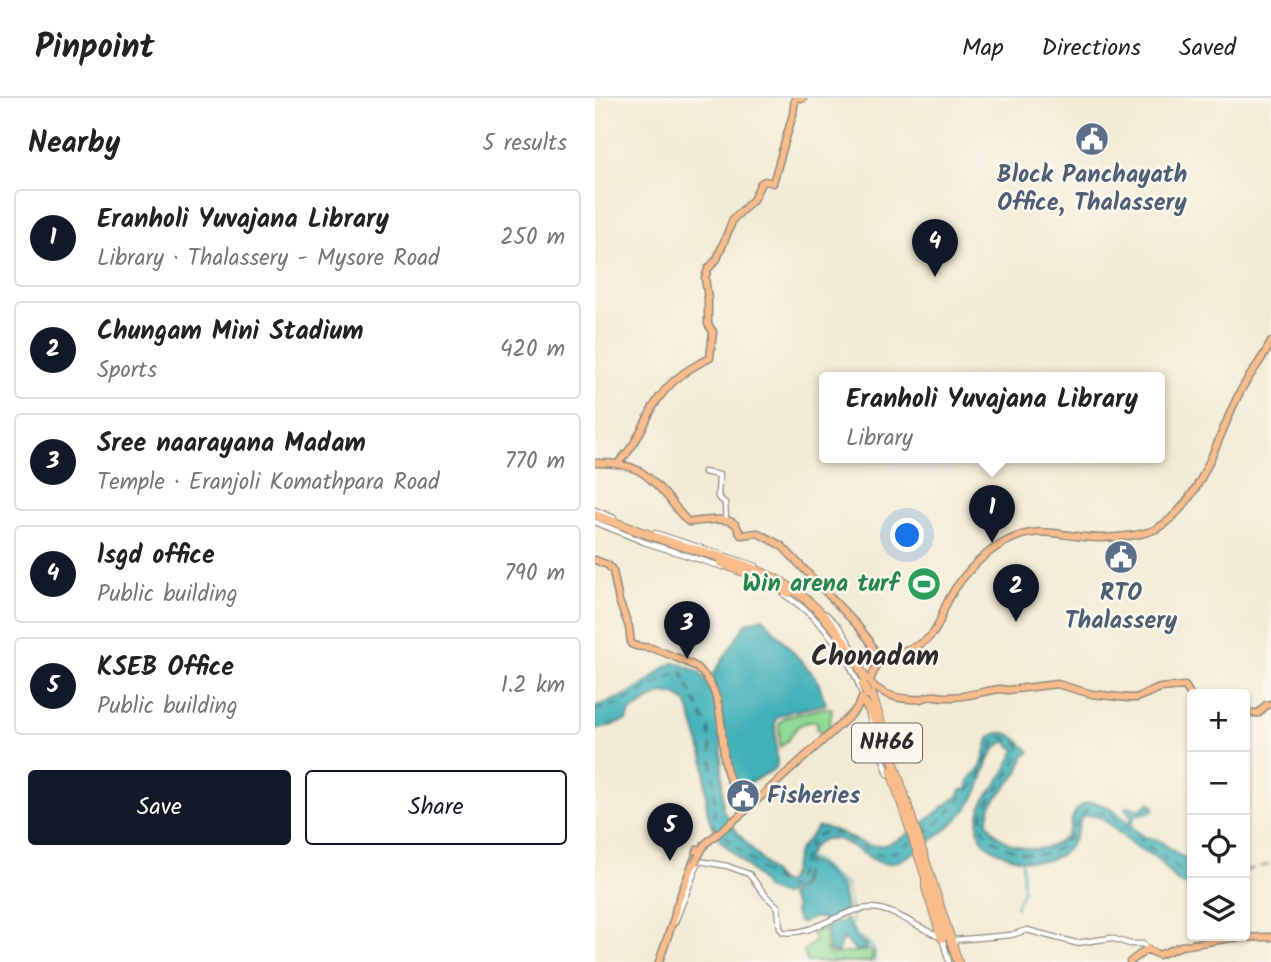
<!DOCTYPE html>
<meta charset="utf-8">
<style>
:root{--surface:#fff;--page:#f6f6f6;--text:#222;--muted:#767676;--line:#e0e0e0;--accent:#111827}
body{margin:0;font-family:Kalam,sans-serif;background:var(--page);color:var(--text)}
.controls{position:absolute;right:21px;bottom:21px;display:grid;overflow:hidden;border-radius:7px;box-shadow:0 2px 5px #0004}
.controls button{width:63px;height:63px;display:grid;place-items:center;padding:0;border:0;border-bottom:2px solid var(--line);background:var(--surface);color:var(--text);font:35px sans-serif}
.you{position:absolute;left:313px;top:438px;width:24px;height:24px;margin:-18px;border:5px solid #fff;border-radius:50%;background:#1a73e8;box-shadow:0 0 0 10px #1a73e833}
.badge{display:grid;place-items:center;width:46px;height:46px;border-radius:50%;background:var(--accent);color:#fff;font-size:23px;font-weight:700}
.pin{position:absolute;translate:-50% -58px;filter:drop-shadow(0 2px 4px #0008)}
.pin::after{content:'';position:absolute;top:37px;width:24px;height:21px;background:inherit;clip-path:polygon(0 0,100% 0,50% 100%)}
.popup{position:absolute;left:224px;top:274px;width:346px;height:91px;box-sizing:border-box;display:grid;place-content:center;border-radius:7px;background:var(--surface);filter:drop-shadow(0 2px 5px #0005);font-size:23px;white-space:nowrap;color:var(--muted)}
.popup b{font-size:26px;color:var(--text)}
.popup::after{content:'';position:absolute;left:50%;top:100%;margin-left:-14px;border:14px solid transparent;border-top-color:var(--surface)}
.list{margin:0;padding:0;list-style:none}
h2{display:flex;justify-content:space-between;align-items:center;height:91px;margin:0;padding:0 28px;font-size:30px}
h2 small{font-size:23px;font-weight:400;color:var(--muted)}
.list li{display:grid;grid-template-columns:46px 1fr auto;gap:21px;align-items:center;box-sizing:border-box;height:98px;margin:0 14px 14px;padding:0 14px;border:2px solid var(--line);border-radius:7px}
.list b{display:block;font-size:26px;white-space:nowrap}
.list p{margin:0;font-size:23px;white-space:nowrap;color:var(--muted)}
.list em{font-size:23px;font-style:normal;color:var(--muted)}
.actions{display:flex;gap:14px;padding:21px 28px}
.actions a{flex:1;padding:16px 0;border:2px solid var(--accent);border-radius:7px;text-align:center;font-size:24px;color:var(--accent)}
.actions .main{background:var(--accent);color:#fff}
.icon{flex:none;width:38px;height:38px;fill:none;stroke:currentColor;stroke-width:2;stroke-linecap:round;stroke-linejoin:round}
.map{position:relative;flex:none;width:676px;height:864px;overflow:hidden}
header{display:flex;align-items:center;gap:42px;box-sizing:border-box;height:98px;padding:0 35px;background:var(--surface);border-bottom:2px solid var(--line)}
header strong{font-size:33px}
nav{display:flex;gap:38px;margin-inline-start:auto;font-size:24px}
main{display:flex}
aside{flex:1;background:var(--surface)}
.map>svg:first-child{display:block}
.green{fill:#90da96;stroke:#5e8260;stroke-width:2}
.water{fill:#40b1b8;stroke:#366e72;stroke-width:2}
.lines{fill:none;stroke-linecap:round;stroke-linejoin:round}
.stream{stroke:#40b1b8;stroke-width:2}
.ferry{stroke:#325a5c;stroke-width:2;stroke-dasharray:9 7;stroke-linecap:butt}
.minor-casing{stroke:#8f8a7f;stroke-width:7}
.major-casing{stroke:#8f8a7f;stroke-width:9}
.highway-casing{stroke:#8f8a7f;stroke-width:10}
.minor{stroke:#fff;stroke-width:4.5}
.major{stroke:#fabc8b;stroke-width:6}
.highway{stroke:#fabc8b;stroke-width:8}
.major-bridge-casing{stroke:#8f8a7f;stroke-width:9;stroke-linecap:butt}
.highway-bridge-casing{stroke:#8f8a7f;stroke-width:10;stroke-linecap:butt}
.major-bridge{stroke:#fabc8b;stroke-width:6}
.highway-bridge{stroke:#fabc8b;stroke-width:8}
.labels{text-anchor:middle;dominant-baseline:central;stroke-width:5;stroke-linejoin:round;paint-order:stroke}
.shield{fill:#fbf7ec;stroke:#696865;stroke-width:2}
.shield-label{font-size:23px;font-weight:bold;fill:#2b2b2b}
.service-label{font-size:24px;font-weight:bold;fill:#4e5e75;stroke:#fbf7ec}
.leisure-label{font-size:24px;font-weight:bold;fill:#27864d;stroke:#fbf7ec;text-anchor:end}
.quarter-label{font-size:28px;font-weight:bold;fill:#2b2b2b;stroke:#fbf7ec}
</style>
<header>
<strong>Pinpoint</strong>
<nav><a>Map</a><a>Directions</a><a>Saved</a></nav>
</header>
<main>
<aside>
<h2>Nearby<small>5 results</small></h2>
<ul class="list">
<li><span class="badge">1</span><div><b>Eranholi Yuvajana Library</b><p>Library · Thalassery - Mysore Road</p></div><em>250 m</em></li>
<li><span class="badge">2</span><div><b>Chungam Mini Stadium</b><p>Sports</p></div><em>420 m</em></li>
<li><span class="badge">3</span><div><b>Sree naarayana Madam</b><p>Temple · Eranjoli Komathpara Road</p></div><em>770 m</em></li>
<li><span class="badge">4</span><div><b>lsgd office</b><p>Public building</p></div><em>790 m</em></li>
<li><span class="badge">5</span><div><b>KSEB Office</b><p>Public building</p></div><em>1.2 km</em></li>
</ul>
<div class="actions"><a class="main">Save</a><a>Share</a></div>
</aside>
<div class="map">
<svg width="676" height="864" viewBox="0 0 676 864">
<rect width="100%" height="100%" fill="#fbf7ec"/>
<filter id="ink" filterUnits="userSpaceOnUse"><feTurbulence type="fractalNoise" baseFrequency=".0143" numOctaves="2"/><feDisplacementMap in="SourceGraphic" scale="14" xChannelSelector="R" yChannelSelector="G"/><feConvolveMatrix kernelMatrix="1 2 1 2 8 2 1 2 1" color-interpolation-filters="sRGB"/></filter>
<filter id="wash" filterUnits="userSpaceOnUse"><feTurbulence type="fractalNoise" baseFrequency=".00686" numOctaves="4" result="noise"/><feDisplacementMap in="SourceGraphic" scale="28" xChannelSelector="R" yChannelSelector="G"/><feGaussianBlur stdDeviation="1.57" result="paint"/><feColorMatrix in="noise" values="0 0 0 0 0 0 0 0 0 0 0 0 0 0 0 0 0 1.4 0 .05"/><feComposite in="paint" operator="in"/></filter>
<g filter="url(#wash)">
<rect width="100%" height="100%" fill="#f3ead3"/>
<!-- green -->
<path class="green" d="M228,610H237L234,631L225,634L221,630L223,626L220,623C192,626 204,637 185,649L184,625L191,619Z
M230,830L231,851L234,857L275,852L278,855L276,864H212L209,853L220,843L217,835Z"/>
<!-- water -->
<path class="water" d="M168,520L222,581L231,606L195,614L182,619L180,625L182,666L180,671L143,691L132,661L125,601L116,580L151,525Z
M81,564L104,574L114,587L121,605L126,628L128,712L142,734L184,783L191,785L197,775L203,753L223,729C243,729 255,742 274,747C303,754 339,713 363,698L366,692L372,691L373,684L386,669L394,640C412,626 424,643 435,654L430,657L422,676L396,707L392,724C395,728 398,734 402,737C420,753 451,756 468,741C475,735 474,729 477,721C489,689 519,711 535,726L536,718L530,710L534,708L544,712L555,704L559,709L558,713L540,718L536,727L547,738L563,742L587,759L594,760L597,764V785L593,788C579,785 574,773 565,763C558,757 549,754 541,749C524,739 508,710 486,719C479,763 448,771 410,757C401,753 390,748 385,738C382,732 383,723 384,717C387,700 394,697 402,685C409,675 415,663 421,652L411,644C394,647 390,678 383,693C370,720 338,743 313,758C305,763 296,767 288,765C266,761 242,726 220,747C214,752 212,758 211,766L213,764L223,767L247,790L251,811L249,814L228,824L227,820C219,819 214,820 208,825L203,823L199,813L201,809L194,799L207,788L209,774L204,788L193,796L186,797L172,792L160,776L124,741V736C107,723 112,689 110,668C108,655 104,644 100,631C93,608 94,597 67,595L35,614L32,622L9,630L0,631V608C17,604 38,594 53,584C63,577 68,567 81,564Z
M251,821L261,840L273,848L269,852H260L248,840L242,855L234,853L232,829Z"/>
<g class="lines">
<!-- stream -->
<path class="stream" d="M210,760L224,764L235,776L251,787L257,815V829L262,838L273,844L277,849L280,854L279,864
M421,809L428,792L427,763"/>
<!-- ferry -->
<path class="ferry" d="M0,612L24,606L86,572L114,632L120,692L119,728L166,772L193,791C211,777 206,729 239,735C255,738 269,752 285,757L303,753L317,743
M327,736L350,719L384,680L400,643L407,639L425,647C426,684 349,722 411,749C432,759 460,761 474,739C480,729 482,719 492,712L514,715L552,747L588,774L597,777
M650,773L676,766"/>
</g>
</g>
<g filter="url(#ink)">
<g class="lines">
<!-- minor casing -->
<g class="minor-casing">
<path id="minor" d="M109,374L124,377L123,399L130,405L131,423
M0,412L19,420
M0,424L49,444L128,469
M60,435L161,468
M190,497C226,520 256,558 268,599
M231,516L245,530L258,551
M274,617L293,676
M99,762L132,768L154,776L171,798L183,809L185,830L188,834C220,838 244,811 276,810C297,810 326,831 345,839
M80,824L104,763
M347,840L354,864
M360,845L359,842L416,837L432,832L481,845L516,840L535,846H548L552,850"/>
</g>
<!-- major casing -->
<g class="major-casing">
<path id="major" d="M205,0H208
M24,364C38,350 44,337 53,319C66,290 87,273 115,260L118,234L113,226V201L110,180L113,171L122,161L138,121L158,102L166,85L170,83L178,85L198,16L200,0
M0,365C39,364 51,373 76,403C82,411 87,419 94,424C105,424 133,417 141,427C143,430 144,434 146,437L163,435L187,448L262,527L274,542L284,562
M0,462L13,467L18,473L24,503L34,529L36,546C43,550 48,548 56,550C64,552 95,565 101,569C130,592 125,632 130,664C132,679 141,696 150,708
M275,584C287,598 307,602 325,601C330,600 336,597 341,598C363,602 382,594 405,591L413,592L462,586L497,596L533,600H541L565,590L590,588L597,599
M650,615H664L671,607L676,606
M104,757L110,746L150,713L256,617L264,607L284,562C304,550 322,555 339,534C345,526 346,518 350,509C361,484 385,457 410,444C447,424 470,441 508,440C524,439 546,438 561,431C606,406 621,342 643,298C652,279 667,263 676,244
M79,821L81,809L103,751
M64,864L79,820
M535,864L552,851L564,857L586,848L637,840L676,839"/>
</g>
<!-- highway casing -->
<g class="highway-casing">
<path id="highway" d="M0,417C27,427 54,437 81,446C110,455 141,462 168,475C215,494 250,537 271,582
M126,465L169,482L194,495
M275,591L363,864
M270,605L281,624
M296,673L330,777
M331,779V790L347,840"/>
</g>
<!-- minor -->
<use href="#minor" class="minor"/>
<!-- major -->
<use href="#major" class="major"/>
<!-- highway -->
<use href="#highway" class="highway"/>
<!-- major-bridge casing -->
<g class="major-bridge-casing">
<path id="major-bridge" d="M100,765L104,757"/>
</g>
<!-- highway-bridge casing -->
<g class="highway-bridge-casing">
<path id="highway-bridge" d="M268,586L272,596"/>
</g>
<!-- major-bridge -->
<use href="#major-bridge" class="major-bridge"/>
<!-- highway-bridge -->
<use href="#highway-bridge" class="highway-bridge"/>
</g>
</g>
<!-- icons -->
<defs>
<g id="civic-disc" transform="scale(1.75)"><circle r="9.5" fill="#5c6f8a" stroke="#fbf7ec"/><path d="M-.6-6.5H3V-4.5H.6V-3L4-1V1h2V6H-6V1h2V-1L-.6-3ZM-1.2 2.5V6h2.4V2.5Z" fill="#fff"/></g>
<g id="stadium-disc" transform="scale(1.75)"><circle r="9.5" fill="#2e9e5b" stroke="#fbf7ec"/><path d="M0-5a6.5 5 0 1 0 0 10a6.5 5 0 1 0 0-10ZM-3.5-1.8h7v3.6h-7Z" fill="#fff"/></g>
</defs>
<g fill-rule="evenodd">
<use href="#civic-disc" x="497" y="41"/>
<use href="#civic-disc" x="526" y="459"/>
<use href="#stadium-disc" x="329" y="486"/>
<use href="#civic-disc" x="148" y="698"/>
</g>
<g class="labels">
<!-- shield labels -->
<rect class="shield" x="257" y="625.5" width="70" height="39" rx="5"/>
<g class="shield-label">
<text x="292" y="645">NH66</text>
</g>
<!-- service labels -->
<g class="service-label">
<text x="497" y="77">Block Panchayath<tspan x="497" dy="28">Office, Thalassery</tspan></text>
<text x="526" y="495">RTO<tspan x="526" dy="28">Thalassery</tspan></text>
<text x="172" y="698" text-anchor="start">Fisheries</text>
</g>
<!-- leisure labels -->
<g class="leisure-label">
<text x="304" y="486">Win arena turf</text>
</g>
<!-- quarter labels -->
<g class="quarter-label">
<text x="280" y="559">Chonadam</text>
</g>
</g>
</svg>
<div class="controls">
<button>+</button>
<button>−</button>
<button><svg class="icon" aria-label="locate" viewBox="0 0 24 24"><circle cx="12" cy="12" r="6"/><path d="M12 2v4M12 18v4M2 12h4M18 12h4"/></svg></button>
<button><svg class="icon" aria-label="layers" viewBox="0 0 24 24"><path d="M12 4l9 5-9 5-9-5zM3 14l9 5 9-5"/></svg></button>
</div>
<div class="you"></div>
<div class="pin badge" style="left:397px;top:445px">1</div>
<div class="popup"><b>Eranholi Yuvajana Library</b>Library</div>
<div class="pin badge" style="left:421px;top:524px">2</div>
<div class="pin badge" style="left:92px;top:561px">3</div>
<div class="pin badge" style="left:340px;top:179px">4</div>
<div class="pin badge" style="left:75px;top:763px">5</div>
</div>
</main>
